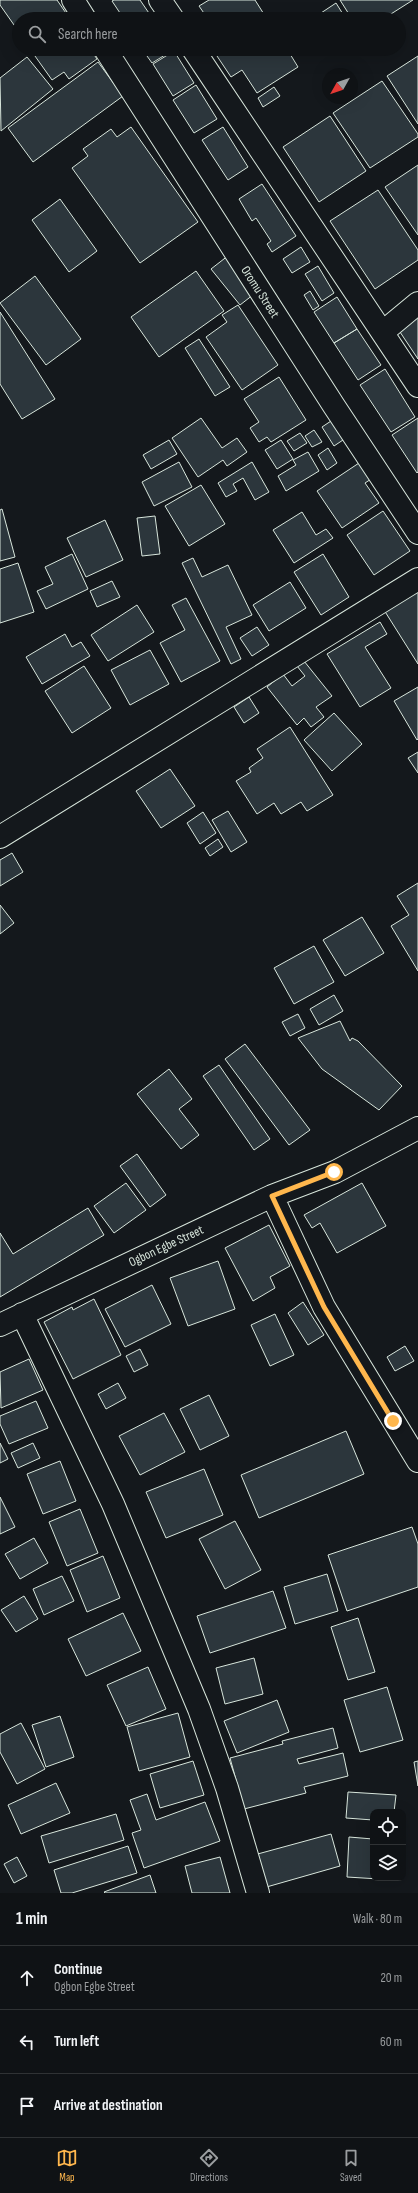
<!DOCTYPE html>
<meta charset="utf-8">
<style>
:root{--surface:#0f1215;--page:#1d2022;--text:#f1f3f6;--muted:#9b9ea0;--line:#2f3234;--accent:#ffb74d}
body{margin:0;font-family:"Sofia Sans Condensed",sans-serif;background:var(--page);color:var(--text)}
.controls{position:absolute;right:12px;bottom:12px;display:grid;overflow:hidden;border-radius:8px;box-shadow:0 4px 16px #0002}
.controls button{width:36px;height:36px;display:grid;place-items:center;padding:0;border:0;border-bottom:1px solid var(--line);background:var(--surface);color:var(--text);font:20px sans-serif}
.compass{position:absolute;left:322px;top:68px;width:36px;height:36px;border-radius:50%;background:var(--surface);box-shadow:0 4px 16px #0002;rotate:230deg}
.stop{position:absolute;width:12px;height:12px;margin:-9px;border:3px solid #ffb74d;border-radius:50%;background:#fff}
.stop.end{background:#ffb74d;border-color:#fff;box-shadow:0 1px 4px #0008}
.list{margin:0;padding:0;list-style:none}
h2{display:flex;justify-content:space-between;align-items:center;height:52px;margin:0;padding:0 16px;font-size:17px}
h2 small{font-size:13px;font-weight:400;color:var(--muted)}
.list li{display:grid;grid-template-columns:26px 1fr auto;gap:12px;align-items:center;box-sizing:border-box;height:64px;padding:0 16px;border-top:1px solid var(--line)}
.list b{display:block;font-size:15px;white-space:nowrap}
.list p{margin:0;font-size:13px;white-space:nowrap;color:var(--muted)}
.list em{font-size:13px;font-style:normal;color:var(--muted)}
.icon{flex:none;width:22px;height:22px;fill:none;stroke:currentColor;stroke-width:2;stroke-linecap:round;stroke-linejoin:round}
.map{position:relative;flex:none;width:418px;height:1893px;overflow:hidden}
.search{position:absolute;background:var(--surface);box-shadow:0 4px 16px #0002;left:12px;right:12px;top:12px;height:44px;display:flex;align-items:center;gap:10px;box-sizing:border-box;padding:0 14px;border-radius:22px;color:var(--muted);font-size:15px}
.sheet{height:244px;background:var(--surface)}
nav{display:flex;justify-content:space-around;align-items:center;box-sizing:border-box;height:56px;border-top:1px solid var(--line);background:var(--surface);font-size:11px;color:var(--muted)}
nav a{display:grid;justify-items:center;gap:2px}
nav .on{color:var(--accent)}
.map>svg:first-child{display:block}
.building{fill:#2c363c;stroke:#d8e6dc}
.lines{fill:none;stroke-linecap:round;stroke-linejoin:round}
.minor-casing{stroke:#d8e6dc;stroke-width:24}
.minor{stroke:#14181c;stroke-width:22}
.route{stroke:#ffb74d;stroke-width:5}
.labels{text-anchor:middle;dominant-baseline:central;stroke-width:3;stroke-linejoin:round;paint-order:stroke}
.street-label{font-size:13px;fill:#d8e6dc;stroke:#14181c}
</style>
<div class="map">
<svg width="418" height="1893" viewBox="0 0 418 1893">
<rect width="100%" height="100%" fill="#14181c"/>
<!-- building -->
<path class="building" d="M0,0H57L70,19H19V32L0,5Z
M114,0H140L153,19H124L112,1Z
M209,0H255L267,19H208L199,6Z
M340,0H413L383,19H352Z
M336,3L346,19H312Z
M30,49H90L97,59L69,79L64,72L52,80Z
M142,49H172L173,50L152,63Z
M227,49H287L298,67L257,93L242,70L231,77L217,56Z
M174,51L194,83L173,96L153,64Z
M418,56V124L387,76Z
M27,57L53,89L1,131L0,78Z
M98,62L123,96L33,162L8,128Z
M382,81L418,134V137L370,168L333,113Z
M196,85L217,119L194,133L173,100Z
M274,87L280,96L263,107L258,98Z
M330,116L366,171L319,202L283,147Z
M131,127L198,222L140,263L72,168L88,156L83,149L111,129L117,137Z
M223,127L248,167L228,180L202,140Z
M418,165V235L385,187Z
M262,184L296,236L272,252L267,244L271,241L256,218L252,221L239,199Z
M378,190L418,250V260L375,289L330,221Z
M60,199L97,251L69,272L32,220Z
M301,247L310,262L292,273L283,259Z
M229,255L258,291L240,305L211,269Z
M318,266L334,293L322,301L305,274Z
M196,271L224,311L159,357L131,317Z
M35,276L81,339L46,365L0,303Z
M310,291L319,306L313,310L304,295Z
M337,297L357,329L334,343L314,312Z
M238,305L278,365L242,390L206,337L227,322L222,315Z
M0,312L55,399L22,419L0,384Z
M418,312V359L396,326Z
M357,329L381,365L358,380L334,343Z
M199,339L230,387L215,396L185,348Z
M385,369L415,417L391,432L360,385Z
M279,377L306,420L271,442L267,437L259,442L250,428L259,422L244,399Z
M201,418L222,448L237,438L247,452L227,466L223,460L198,477L172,438Z
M418,418V472L417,473L392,435Z
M334,419L346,438L334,446L322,427Z
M314,430L322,442L312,447L305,436Z
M300,433L307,443L294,451L287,441Z
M169,440L177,454L151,469L143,455Z
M281,440L293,459L277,469L265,450Z
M328,448L337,463L327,470L318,455Z
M308,452L319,471L286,491L278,476L296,465L293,460Z
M365,459L376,476L365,483L379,503L342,528L317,491Z
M179,462L192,487L154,506L142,482Z
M252,462L269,492L255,500L243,478L233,484L237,491L226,497L218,483Z
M201,485L225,524L189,546L165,506Z
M2,509L15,557L0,561V510Z
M383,511L410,551L374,575L347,535Z
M302,512L316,535L326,529L333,538L294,563L273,530Z
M155,516L160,554L142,556L137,518Z
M105,520L123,560L86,577L67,538Z
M72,554L88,589L46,609L37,591L53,584L45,567Z
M323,554L349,597L321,615L294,572Z
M193,558L202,577L228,565L252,615L226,627L241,659L231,664L182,563Z
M18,563L34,612L0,623V569Z
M112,581L120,597L97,607L90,591Z
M290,582L306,608L269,631L253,605Z
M418,588V664L384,610Z
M186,598L220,661L181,682L160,643L185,630L172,605Z
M137,605L154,632L108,661L91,635Z
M380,622L387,634L365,647L391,688L360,707L327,654Z
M257,627L269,645L252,656L240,638Z
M65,634L72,647L81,642L90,656L42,684L26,657Z
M150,650L169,684L130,705L111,670Z
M304,661L332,696L316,707L324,717L311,727L304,718L297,725L267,687L283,674L292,686L305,676L297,666Z
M84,666L111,708L72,733L45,691Z
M418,687V739L417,740L394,701Z
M249,697L259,713L244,723L234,707Z
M334,713L362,744L332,771L304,740Z
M290,727L333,795L307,811L301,802L281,814L274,803L257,814L236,781L251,772L249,768L263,758L257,749Z
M418,752V773L408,758Z
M170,769L195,806L161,828L136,791Z
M228,811L247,842L231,852L212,820Z
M203,812L216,833L200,844L187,823Z
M218,839L223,847L210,856L205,848Z
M12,853L23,872L0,886V860Z
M418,883V971L391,926L409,915L397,896Z
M0,905L14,923L0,934Z
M362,917L384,953L345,976L323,940Z
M314,946L334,982L294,1004L274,968Z
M334,995L343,1011L319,1025L310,1009Z
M298,1014L305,1028L290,1036L282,1022Z
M340,1021L350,1041L352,1038L358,1041L402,1086L379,1110L322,1069L298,1038Z
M245,1044L310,1130L289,1145L225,1059Z
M219,1065L270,1139L254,1150L203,1076Z
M169,1069L192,1099L179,1109L199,1135L181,1149L137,1094Z
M137,1154L166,1195L150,1207L120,1166Z
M126,1183L146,1210L114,1233L94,1206Z
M362,1183L386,1226L337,1253L320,1223L312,1228L304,1215Z
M88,1208L104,1235L0,1297V1233L13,1254Z
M269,1225L290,1266L270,1277L275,1288L253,1301L225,1248Z
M218,1261L235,1309L188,1326L170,1278Z
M152,1285L171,1324L125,1347L105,1309Z
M94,1299L121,1355L73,1379L44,1322L72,1307L73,1310Z
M303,1302L324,1335L308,1345L288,1313Z
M275,1314L294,1355L270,1366L251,1325Z
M405,1346L414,1361L395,1371L387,1357Z
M140,1349L148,1365L134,1372L126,1356Z
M29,1359L43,1390L1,1408L0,1372Z
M118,1383L126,1398L106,1409L98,1394Z
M209,1395L229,1436L200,1450L180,1409Z
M36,1401L48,1428L9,1444L0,1424V1416Z
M164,1413L185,1452L140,1475L119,1436Z
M346,1431L364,1474L259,1518L241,1475Z
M0,1443L8,1459L0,1463Z
M33,1443L40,1458L18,1468L11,1453Z
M60,1461L76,1501L43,1514L27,1474Z
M204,1469L223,1515L166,1538L146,1492Z
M0,1497L15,1527L0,1534Z
M80,1509L98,1553L67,1566L49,1522Z
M235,1521L261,1570L225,1589L199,1539Z
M412,1527L418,1544V1587L347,1611L328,1555Z
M34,1538L48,1563L20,1579L5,1554Z
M103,1556L120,1598L87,1612L70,1570Z
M327,1574L338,1611L295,1624L284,1587Z
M62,1576L74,1601L44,1615L33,1589Z
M273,1591L286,1628L210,1653L197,1616Z
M24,1596L38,1619L16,1632L1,1610Z
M123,1613L141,1651L86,1676L68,1639Z
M358,1618L375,1672L348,1680L331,1627Z
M254,1658L263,1694L225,1704L216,1668Z
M148,1667L166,1709L126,1726L107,1685Z
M387,1687L403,1740L360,1752L344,1700Z
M277,1700L289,1732L237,1753L224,1721Z
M178,1713L190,1757L139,1771L127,1727Z
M60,1716L74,1757L46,1767L32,1725Z
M21,1723L45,1769L17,1784L0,1752V1734Z
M333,1728L338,1748L297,1759L299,1764L343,1753L348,1776L304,1787L306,1793L244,1809L230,1758L283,1744L282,1741Z
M193,1761L204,1795L160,1808L150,1774Z
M418,1761V1786L414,1762Z
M56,1783L70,1813L21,1834L8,1805Z
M348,1792L396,1795L394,1812H373V1820L346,1818Z
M147,1794L156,1820L205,1802L220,1841L144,1868L132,1833L141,1830L130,1800Z
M116,1814L124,1840L49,1863L41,1836Z
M331,1834L340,1866L263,1888L254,1855Z
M349,1837L373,1839V1878H395V1880L347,1877Z
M128,1846L137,1873L72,1893H61L54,1870Z
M17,1857L27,1876L14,1883L4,1864Z
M220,1857L230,1893H192L185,1866Z
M150,1875L156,1893H105L104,1892Z"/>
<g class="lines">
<!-- minor casing -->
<g class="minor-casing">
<path id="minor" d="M73,0L85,19
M160,0L173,19
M105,49L334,406L418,533
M193,49L418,386
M383,332L418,303
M0,837L418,579
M272,1196L324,1307L418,1461
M22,1314L113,1504L199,1709L227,1788L258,1893
M0,1325L272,1196L335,1172L418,1128"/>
</g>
<!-- minor -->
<use href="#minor" class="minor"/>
</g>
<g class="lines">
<!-- route -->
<path class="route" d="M334,1172L272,1196L324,1307L393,1421"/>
</g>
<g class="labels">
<!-- street labels -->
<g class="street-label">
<text transform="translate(260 292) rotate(57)">Oromu Street</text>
<text transform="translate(166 1246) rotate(-25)">Ogbon Egbe Street</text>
</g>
</g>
</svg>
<div class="controls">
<button><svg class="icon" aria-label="locate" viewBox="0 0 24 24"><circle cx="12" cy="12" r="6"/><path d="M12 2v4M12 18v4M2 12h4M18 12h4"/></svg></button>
<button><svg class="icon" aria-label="layers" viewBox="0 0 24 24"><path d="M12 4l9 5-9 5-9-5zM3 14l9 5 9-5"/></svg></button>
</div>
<svg class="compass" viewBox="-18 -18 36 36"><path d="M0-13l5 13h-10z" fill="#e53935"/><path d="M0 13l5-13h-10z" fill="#9b9ea0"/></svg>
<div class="stop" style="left:334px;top:1172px"></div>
<div class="stop end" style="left:393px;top:1421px"></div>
<div class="search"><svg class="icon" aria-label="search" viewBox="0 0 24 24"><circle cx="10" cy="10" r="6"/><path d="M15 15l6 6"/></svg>Search here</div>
</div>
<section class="sheet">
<h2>1 min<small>Walk · 80 m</small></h2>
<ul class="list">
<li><svg class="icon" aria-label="ahead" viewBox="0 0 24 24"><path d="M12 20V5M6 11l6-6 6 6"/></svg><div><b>Continue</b><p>Ogbon Egbe Street</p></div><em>20 m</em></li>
<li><svg class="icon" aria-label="left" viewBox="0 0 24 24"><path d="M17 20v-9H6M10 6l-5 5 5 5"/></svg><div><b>Turn left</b></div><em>60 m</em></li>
<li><svg class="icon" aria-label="arrive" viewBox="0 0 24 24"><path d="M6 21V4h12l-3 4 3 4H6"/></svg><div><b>Arrive at destination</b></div></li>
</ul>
</section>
<nav>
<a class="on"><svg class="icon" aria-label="map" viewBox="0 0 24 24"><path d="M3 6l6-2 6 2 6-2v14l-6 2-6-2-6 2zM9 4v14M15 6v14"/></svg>Map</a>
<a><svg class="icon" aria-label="directions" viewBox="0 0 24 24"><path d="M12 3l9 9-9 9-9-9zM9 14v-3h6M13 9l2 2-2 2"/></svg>Directions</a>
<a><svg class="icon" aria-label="saved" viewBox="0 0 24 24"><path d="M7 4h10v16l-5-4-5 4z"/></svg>Saved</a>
</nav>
